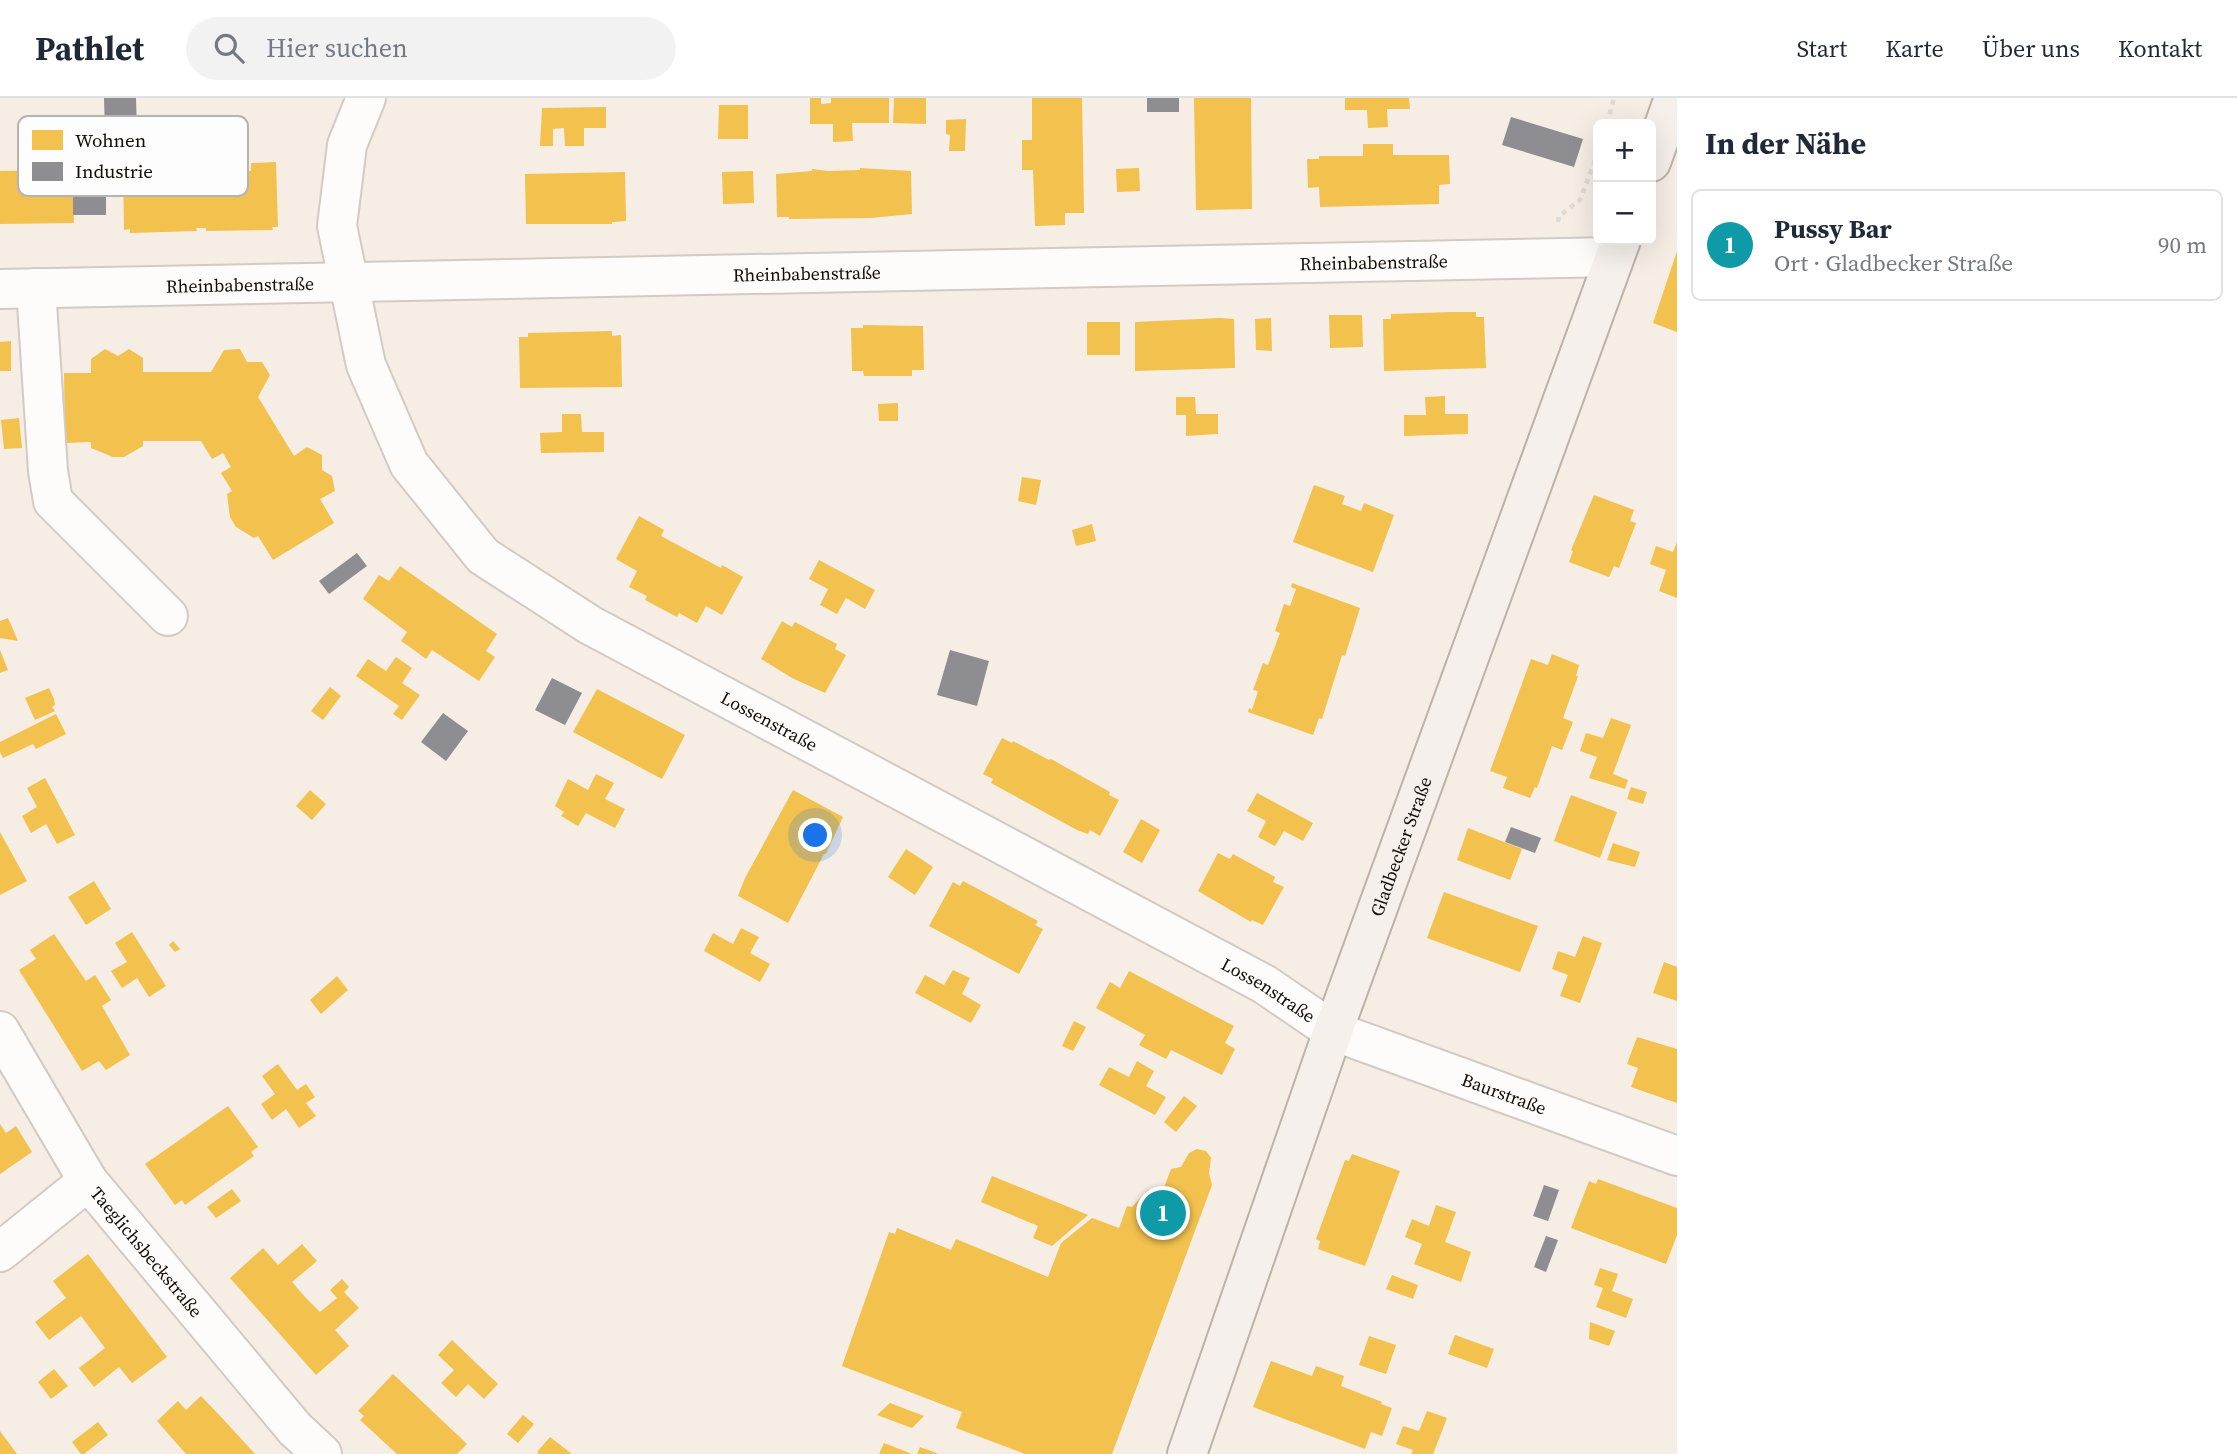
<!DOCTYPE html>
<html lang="de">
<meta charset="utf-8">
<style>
:root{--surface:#fff;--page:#f2f2f3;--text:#1f2937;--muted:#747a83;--line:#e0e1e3;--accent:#db2777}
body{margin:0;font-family:"Source Serif 4",serif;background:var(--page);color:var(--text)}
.controls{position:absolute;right:21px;top:21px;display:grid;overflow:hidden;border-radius:10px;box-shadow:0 7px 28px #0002}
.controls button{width:63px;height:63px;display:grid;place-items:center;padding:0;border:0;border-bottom:2px solid var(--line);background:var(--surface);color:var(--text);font:35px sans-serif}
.you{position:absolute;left:816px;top:738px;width:24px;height:24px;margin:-18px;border:5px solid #fff;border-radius:50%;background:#1a73e8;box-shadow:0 0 0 10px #1a73e833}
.badge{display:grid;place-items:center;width:46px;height:46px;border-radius:50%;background:var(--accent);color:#fff;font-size:23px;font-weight:700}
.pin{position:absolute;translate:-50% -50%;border:4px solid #fff;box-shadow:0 2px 7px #0006}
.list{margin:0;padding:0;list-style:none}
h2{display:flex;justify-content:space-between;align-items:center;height:91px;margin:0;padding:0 28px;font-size:30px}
h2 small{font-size:23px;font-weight:400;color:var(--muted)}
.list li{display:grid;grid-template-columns:46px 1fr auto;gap:21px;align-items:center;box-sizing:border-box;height:112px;margin:0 14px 14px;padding:0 14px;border:2px solid var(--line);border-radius:10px}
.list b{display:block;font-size:26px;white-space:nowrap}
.list p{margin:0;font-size:23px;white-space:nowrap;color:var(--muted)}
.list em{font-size:23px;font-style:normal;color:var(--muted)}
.icon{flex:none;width:38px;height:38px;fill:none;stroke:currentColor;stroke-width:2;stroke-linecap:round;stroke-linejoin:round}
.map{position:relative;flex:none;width:1677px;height:1356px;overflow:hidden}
header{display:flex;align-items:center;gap:42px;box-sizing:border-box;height:98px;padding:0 35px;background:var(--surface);border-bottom:2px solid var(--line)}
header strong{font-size:33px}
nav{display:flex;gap:38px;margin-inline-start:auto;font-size:24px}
.search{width:490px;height:63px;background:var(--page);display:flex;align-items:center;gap:18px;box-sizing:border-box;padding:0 24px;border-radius:38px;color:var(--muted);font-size:26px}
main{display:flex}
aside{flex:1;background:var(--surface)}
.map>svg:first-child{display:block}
.homes{fill:#f2c14e}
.industry{fill:#8d8d92}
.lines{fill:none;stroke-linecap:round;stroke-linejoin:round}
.minor-casing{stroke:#d2cac3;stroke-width:42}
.major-casing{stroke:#beb2a7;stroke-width:42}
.path{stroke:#dedbd8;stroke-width:4.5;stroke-dasharray:5 5;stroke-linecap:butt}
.minor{stroke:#fefcfb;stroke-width:38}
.major{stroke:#f5f0eb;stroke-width:38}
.labels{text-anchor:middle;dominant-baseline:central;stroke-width:7;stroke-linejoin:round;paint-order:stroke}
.street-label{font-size:18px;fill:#120b05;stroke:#fdfdfd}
.key{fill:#fdfdfd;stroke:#b6b4b3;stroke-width:2}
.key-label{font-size:19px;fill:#120b05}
</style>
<header>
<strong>Pathlet</strong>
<div class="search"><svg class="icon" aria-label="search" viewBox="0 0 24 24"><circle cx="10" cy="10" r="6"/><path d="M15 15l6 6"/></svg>Hier suchen</div>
<nav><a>Start</a><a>Karte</a><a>Über uns</a><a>Kontakt</a></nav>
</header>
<main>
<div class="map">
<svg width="1677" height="1356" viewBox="0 0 1677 1356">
<rect width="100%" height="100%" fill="#f6ede5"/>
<!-- homes -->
<path class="homes" d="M810,0H821V6L831,5V0H889V25H852L853,43L833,44V26H810Z
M894,0H926V26L893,25Z
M1032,0H1082L1084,115H1065V127L1035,128L1033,72H1022V42H1032Z
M1194,0H1251L1252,111L1196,112Z
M1345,0H1409L1410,11H1387L1388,29L1368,30L1367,12H1345Z
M719,7H748V41H718Z
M606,9V30H584V48H565L564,30L553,31V48H540L542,10Z
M966,21L965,53H949L950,37L946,36V22Z
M1363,46H1393V57H1449L1450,86L1439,87V106L1320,109L1319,89L1308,90L1307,61H1319V58H1363Z
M276,64L278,129H272L273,132L206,133V130H196L197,133L130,135V131L124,132L123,67L149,66V74H175V66L225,65V73H251V65Z
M860,70L911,73L912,116L871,120L789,121V119H777L776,76L812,73V71L828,73L860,72Z
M1139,70L1140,93L1117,94L1116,71Z
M72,72L74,125L0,126V73Z
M753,73L754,105L723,106L722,74Z
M625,74L626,123L612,124V126H526L525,76Z
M1677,153V234L1653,225Z
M1452,214H1476V219H1484L1486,270L1384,273L1383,221H1391V216Z
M1329,217H1362L1363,249L1330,250Z
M1220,220L1234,221L1235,270L1135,273V224Z
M1271,220L1272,253L1256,252L1255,221Z
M1087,224H1120V257H1087Z
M863,227L923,228L924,272H912V278H864L863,273H852L851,230H863Z
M612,233V238L621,237L622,289L520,290L519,239H528V235Z
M11,243V273H0V244Z
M105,251L118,258L129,251L143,260V274H211L224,252L240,251L247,264H262L270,277L258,299L294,358L307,349L322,357V372L332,378L335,393L320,401L334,425L273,462L258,438L254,440L236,429L230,419L227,396L232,393L221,375L231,369L223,355L212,361L201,343H143V348L124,359H113L91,350V344L65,345L64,275H91V261Z
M1445,298V316H1468V336L1404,338V317H1426L1425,299Z
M1176,299H1195L1196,316H1218V336L1186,338V317H1176Z
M898,305V323H879L878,306Z
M562,316H581L582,334H604V354L541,355L540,335L562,334Z
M19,320L22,350L4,351L1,322Z
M1022,379L1041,382L1036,407L1018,403Z
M1314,387L1345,398L1342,406L1361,413L1364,405L1394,417L1373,474L1293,444Z
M1594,397L1634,412L1630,423L1636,425L1619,470L1614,468L1609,479L1569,464L1573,453L1571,452Z
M639,418L664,432L661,438L721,470L722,467L743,479L722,517L706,508L697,525L679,515L677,519L645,502L647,498L629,489L637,473L616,461Z
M1092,426L1096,443L1076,448L1072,432Z
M1677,444V500L1659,493L1666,472L1650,466L1656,448L1673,454Z
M819,462L875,492L865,511L846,500L837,516L820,507L828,491L809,481Z
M400,468L497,536L486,553L495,559L479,583L432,552L426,561L414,552L401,543L407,534L363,501L379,477L389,483Z
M1292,485L1360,510L1345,558L1342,557L1322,621L1319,620L1313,637L1248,614L1249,610L1252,612L1258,593L1253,592L1263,565L1268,567L1280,535L1275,533L1284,506L1290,508L1296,491L1291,489Z
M8,520L18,543L0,540V523Z
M782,523L792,529L795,524L837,546L835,551L846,557L825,595L792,580L761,561Z
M0,552L8,572L0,575Z
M1552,556L1579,567L1576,578H1578L1563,620L1573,624L1562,652L1552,648L1537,690L1535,689L1530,700L1503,690L1507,679L1490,673L1531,561L1548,567Z
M396,559L412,570L402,585L420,597L402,622L393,616L399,608L356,578L368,561L386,573Z
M330,589L341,598L323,622L311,613Z
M49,590L54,601L55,607L52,609L55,613L35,622L25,600Z
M597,591L685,637L662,681L573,634Z
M56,616L66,636L36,651L33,646L3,660L0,654V644Z
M1611,620L1631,627L1613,676L1628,682L1625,691L1589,680L1597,659L1580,653L1586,635L1603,640Z
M1002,640L1012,645L1013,643L1049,662L1051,661L1110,694L1109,697L1119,702L1100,738L1090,732L1088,736L1077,732L991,685L993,681L983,676Z
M596,676L614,685L605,701L625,711L615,730L586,715L578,728L561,718L564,714L555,708L568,681L588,692Z
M45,680L75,737L57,746L46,726L31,735L22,718L37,709L27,690Z
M1631,689L1647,694L1643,706L1627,701Z
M310,692L326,706L312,722L296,708Z
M793,692L843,719L826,756H824L788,825L738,798L745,780Z
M1257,695L1313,725L1303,743L1284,733L1275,748L1258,739L1266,723L1247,713Z
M1571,697L1617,714L1600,760L1554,743Z
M1141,721L1160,732L1142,765L1123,754Z
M1468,730L1522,751L1510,782L1457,762Z
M0,734L27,783L0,797Z
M1613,745L1640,754L1635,769L1607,762Z
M906,751L933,769L915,797L888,779Z
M1218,755L1230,761L1233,756L1275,779L1273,784L1284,789L1263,827L1252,822L1251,824L1198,793Z
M94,783L111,811L86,827L68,799Z
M963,783L1038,823L1035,827L1043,831L1019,876L929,828L953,784L960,788Z
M1444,794L1538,828L1520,874L1427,840Z
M741,830L759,839L750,855L770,866L760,884L704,853L713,835L733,846Z
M132,834L166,888L149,899L137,880L122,890L111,873L127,864L115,845Z
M54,836L86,883L95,877L111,902L102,908L130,957L106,972L99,963L82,973L19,872L36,861L30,852Z
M1583,838L1602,845L1580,905L1560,898L1568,877L1552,871L1558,853L1575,859Z
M173,843L180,851L175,854L169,847Z
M1664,864L1677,869V903L1653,895Z
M953,872L970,880L962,896L981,907L971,925L915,895L925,877L944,887Z
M1129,873L1234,928L1225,945L1235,951L1222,977L1171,952L1166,961L1139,947L1145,937L1096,910L1110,884L1120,890Z
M337,878L348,892L321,916L310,902Z
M1074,923L1086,929L1073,953L1062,948Z
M1637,939L1677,951V1005L1631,989L1638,970L1627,966Z
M1137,963L1154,973L1146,988L1166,999L1155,1017L1099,987L1109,969L1129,979Z
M278,966L297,992L306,986L315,999L306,1005L316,1018L299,1030L286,1011L272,1022L261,1006L275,996L262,978Z
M1184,998L1197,1008L1176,1034L1164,1024Z
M228,1008L258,1049L251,1054L254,1058L185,1107L182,1102L175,1107L145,1066Z
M0,1026L6,1035L16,1028L32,1054L0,1076Z
M1197,1051L1206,1053L1211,1060L1209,1075L1212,1087L1112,1356H1025L956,1330L962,1314L842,1268L889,1134L895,1136L897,1130L951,1152L956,1141L1048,1179L1061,1145L1092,1120L1119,1130L1127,1108L1132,1109L1148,1092H1163L1171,1071L1181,1069L1189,1055Z
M1352,1056L1400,1073L1365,1168L1318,1151L1320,1143L1316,1141L1345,1062L1349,1063Z
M992,1078L1049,1101L1088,1117L1052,1148L1033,1140L1038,1128L981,1104Z
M1598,1081L1677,1110V1137L1666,1166L1571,1130L1589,1083L1596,1086Z
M232,1091L241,1103L216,1120L207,1109Z
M1436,1107L1456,1114L1445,1144L1471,1154L1461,1184L1414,1166L1422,1146L1405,1139L1412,1121L1429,1128Z
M302,1146L317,1163L292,1184L306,1200L320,1214L337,1200L330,1192L342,1181L349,1189L344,1194L359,1210L335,1232L349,1248L316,1277L230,1180L263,1150L278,1167Z
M88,1156L167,1259L132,1285L119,1269L94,1289L79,1270L105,1250L81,1218L49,1242L35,1224L66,1200L53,1183Z
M1600,1170L1618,1176L1612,1193L1633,1201L1626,1220L1596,1209L1603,1190L1594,1187Z
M1392,1177L1418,1187L1413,1201L1386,1191Z
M1590,1224L1615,1233L1609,1248L1589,1241Z
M1455,1237L1494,1251L1487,1270L1448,1256Z
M1369,1238L1396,1247L1386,1276L1359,1267Z
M452,1242L498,1286L484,1301L468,1286L456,1299L441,1285L454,1272L438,1257Z
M1271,1263L1312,1278L1316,1268L1344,1278L1341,1288L1382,1304L1381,1306L1392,1310L1382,1338L1371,1334L1365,1351L1253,1309Z
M54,1271L68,1288L51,1301L38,1284Z
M393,1276L467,1346L457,1356H397L360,1322L364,1318L358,1313Z
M201,1298L223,1321L255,1356H186L157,1323L178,1303L186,1312Z
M890,1305L924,1318L912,1330L877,1317Z
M1427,1313L1447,1320L1433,1356H1411L1413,1352L1396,1346L1403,1328L1419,1333Z
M523,1317L534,1326L518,1345L507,1336Z
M98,1324L108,1337L84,1356H81L72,1344Z
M0,1333L17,1356H0Z
M550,1339L572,1356H539L537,1354Z
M884,1345L912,1356H879Z
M920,1349L939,1356H917Z"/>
<!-- industry -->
<path class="industry" d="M104,0H136L137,35H105Z
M1147,0H1179V14H1147Z
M1511,19L1583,41L1574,69L1502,47Z
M73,87H106V117H73Z
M357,455L367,468L329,496L319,483Z
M950,552L989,563L977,608L937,597Z
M552,580L582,595L565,627L535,612Z
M443,615L468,633L446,663L421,644Z
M1511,729L1541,740L1535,755L1505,744Z
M1544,1087L1559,1092L1548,1123L1533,1118Z
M1546,1138L1558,1142L1546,1174L1534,1169Z"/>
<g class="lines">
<!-- minor casing -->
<g class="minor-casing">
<g id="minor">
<path id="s1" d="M366,0L347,47L337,128L366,267L409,366L483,458L590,527L1264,886L1333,933L1677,1058"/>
<path d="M36,190L48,373L53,403L168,518"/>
<path id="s2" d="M0,191L1614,159"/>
<path id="s3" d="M0,933L88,1083L295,1331L322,1356"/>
<path d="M0,1154L88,1083"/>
</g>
</g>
<!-- major casing -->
<g class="major-casing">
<g id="major">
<path d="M1651,64L1674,0"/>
<path id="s4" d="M1187,1356L1333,933L1621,142"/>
</g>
</g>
<!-- path -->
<path class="path" d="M1607,26L1614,0
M1558,124L1559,118L1580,102L1598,55"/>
<!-- minor -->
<use href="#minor" class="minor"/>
<!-- major -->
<use href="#major" class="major"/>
</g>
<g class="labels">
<!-- street labels -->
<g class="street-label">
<text stroke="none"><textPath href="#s2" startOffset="1374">Rheinbabenstraße</textPath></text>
<text stroke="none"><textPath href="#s2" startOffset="807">Rheinbabenstraße</textPath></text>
<text stroke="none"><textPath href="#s2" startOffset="240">Rheinbabenstraße</textPath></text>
<text stroke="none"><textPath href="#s1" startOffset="831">Lossenstraße</textPath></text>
<text stroke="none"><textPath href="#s4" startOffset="644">Gladbecker Straße</textPath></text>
<text stroke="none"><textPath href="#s1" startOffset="1398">Lossenstraße</textPath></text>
<text stroke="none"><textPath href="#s1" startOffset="1657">Baurstraße</textPath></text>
<text stroke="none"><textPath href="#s3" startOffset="266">Taeglichsbeckstraße</textPath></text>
</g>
</g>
<!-- legend -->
<rect x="18" y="18" width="230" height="80" rx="10" class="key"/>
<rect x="32" y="32" width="31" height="20" fill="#f2c14e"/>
<rect x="32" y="64" width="31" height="19" fill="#8d8d92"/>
<g class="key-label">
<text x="75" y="49">Wohnen</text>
<text x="75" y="80">Industrie</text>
</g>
</svg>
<div class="controls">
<button>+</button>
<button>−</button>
</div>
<div class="you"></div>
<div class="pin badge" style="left:1163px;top:1115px;background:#0f9aa8">1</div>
</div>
<aside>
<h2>In der Nähe<small></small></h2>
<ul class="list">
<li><span class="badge" style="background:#0f9aa8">1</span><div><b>Pussy Bar</b><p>Ort · Gladbecker Straße</p></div><em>90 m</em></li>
</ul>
</aside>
</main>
